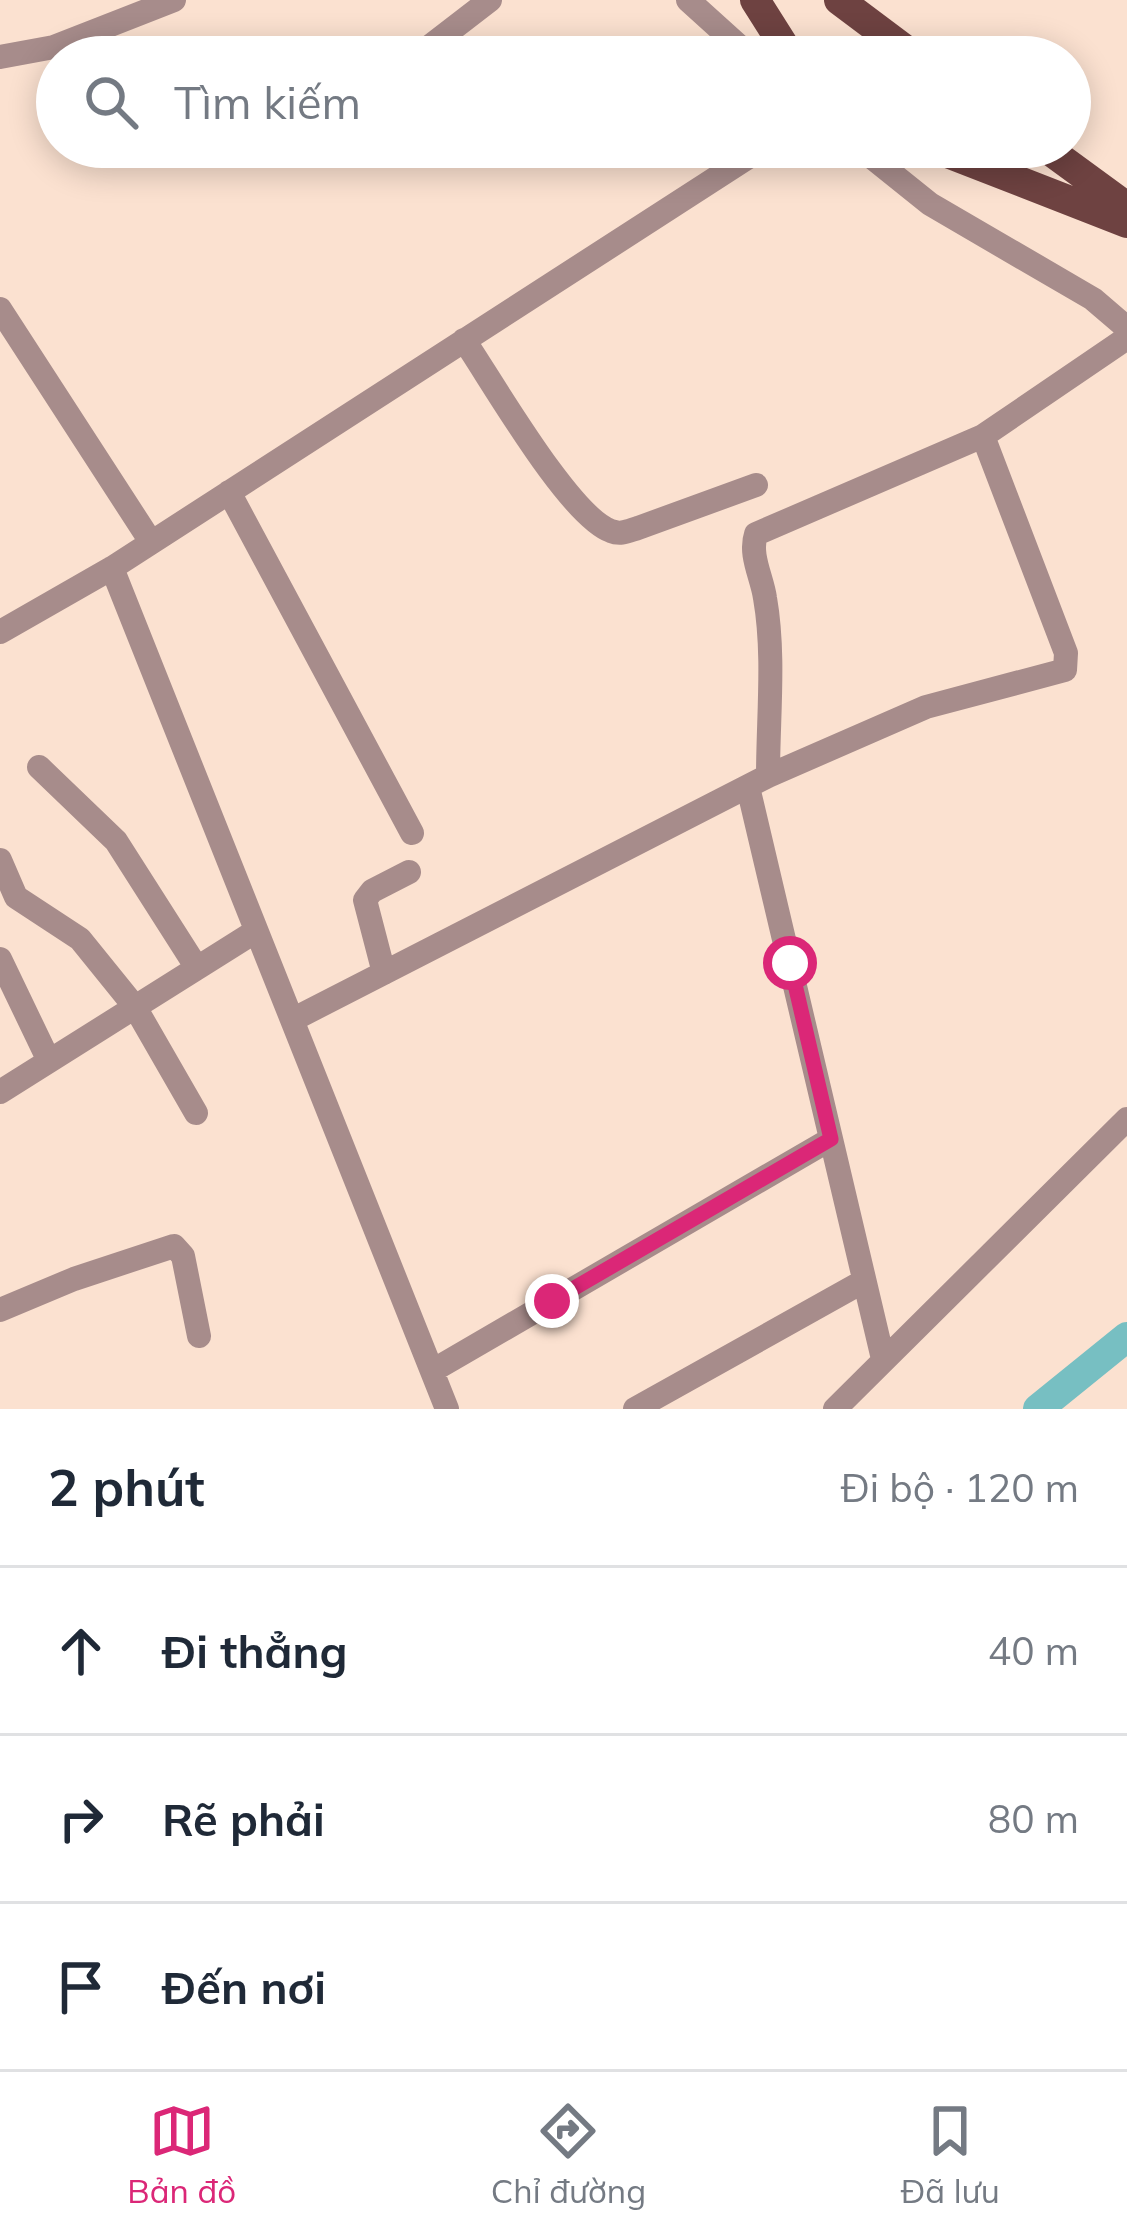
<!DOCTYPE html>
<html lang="vi">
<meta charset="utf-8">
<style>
:root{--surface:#fff;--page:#f6f6f7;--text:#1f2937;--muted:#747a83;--line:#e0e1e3;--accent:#db2777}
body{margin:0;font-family:Mulish,sans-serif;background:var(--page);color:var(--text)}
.stop{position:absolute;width:36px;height:36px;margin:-27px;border:9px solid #db2777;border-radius:50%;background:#fff}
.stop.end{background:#db2777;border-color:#fff;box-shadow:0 3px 12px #0008}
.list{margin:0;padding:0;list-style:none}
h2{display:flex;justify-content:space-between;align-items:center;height:156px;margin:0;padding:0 48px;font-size:51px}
h2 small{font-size:39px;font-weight:400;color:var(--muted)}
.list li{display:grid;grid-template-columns:78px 1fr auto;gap:36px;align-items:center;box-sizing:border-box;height:168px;padding:0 48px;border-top:3px solid var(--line)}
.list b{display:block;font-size:45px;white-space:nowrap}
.list em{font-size:39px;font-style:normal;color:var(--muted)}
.icon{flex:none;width:66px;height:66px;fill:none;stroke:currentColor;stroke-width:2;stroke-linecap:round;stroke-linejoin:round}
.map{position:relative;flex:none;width:1127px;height:1409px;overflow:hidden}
.search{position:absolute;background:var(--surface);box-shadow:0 6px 30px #0003;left:36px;right:36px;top:36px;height:132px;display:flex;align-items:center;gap:30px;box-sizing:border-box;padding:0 42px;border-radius:66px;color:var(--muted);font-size:45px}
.sheet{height:660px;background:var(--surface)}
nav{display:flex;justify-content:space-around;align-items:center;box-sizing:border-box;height:168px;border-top:3px solid var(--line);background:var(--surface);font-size:33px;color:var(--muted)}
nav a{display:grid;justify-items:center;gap:6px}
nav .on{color:var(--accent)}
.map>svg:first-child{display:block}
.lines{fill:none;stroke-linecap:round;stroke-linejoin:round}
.canal{stroke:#77bfc2;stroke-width:30}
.street{stroke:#a78c8b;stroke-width:24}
.primary{stroke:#6e4241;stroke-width:30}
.route{stroke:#db2777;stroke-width:15}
</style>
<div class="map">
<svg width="1127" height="1409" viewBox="0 0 1127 1409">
<rect width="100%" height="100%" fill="#fbe1d0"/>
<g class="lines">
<!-- canal -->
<path class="canal" d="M1038,1409L1127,1337"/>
<!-- street -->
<path class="street" d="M688,0L751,57
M0,57L54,47L174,0
M416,57L490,0
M859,147L930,204L1093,299L1127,328
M0,309L151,542
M464,340C492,381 569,516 611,531C621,535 628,531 638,528L756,485
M229,492L412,833
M112,568L447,1409
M0,632L112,568L764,147
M39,767L116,841L197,968
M768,776C768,718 775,655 765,598C762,577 749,555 756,534L983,436L1127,338
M748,787L883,1359
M0,860L16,897L80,939L135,1007L196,1113
M0,959L49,1061
M384,973L365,900L372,891L409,872
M292,1020L768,776L926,707L1065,670L1066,653L983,436
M0,1092L256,931
M0,1310L74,1279L174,1246L183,1256L199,1336
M432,1371L831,1139
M635,1409L864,1281
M835,1409L1127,1119"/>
<!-- primary -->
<path class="primary" d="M755,0L791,57
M839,0L915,57
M932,147L1127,223
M1045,147L1127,207"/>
</g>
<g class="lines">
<!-- route -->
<path class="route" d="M552,1301L831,1139L790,963"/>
</g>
</svg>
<div class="stop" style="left:790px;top:963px"></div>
<div class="stop end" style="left:552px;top:1301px"></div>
<div class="search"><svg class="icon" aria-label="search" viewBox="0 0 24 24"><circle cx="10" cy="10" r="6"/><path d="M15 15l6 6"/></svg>Tìm kiếm</div>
</div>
<section class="sheet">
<h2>2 phút<small>Đi bộ · 120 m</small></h2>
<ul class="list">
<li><svg class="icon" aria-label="ahead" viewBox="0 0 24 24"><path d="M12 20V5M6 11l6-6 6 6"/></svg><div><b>Đi thẳng</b></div><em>40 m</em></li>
<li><svg class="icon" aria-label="right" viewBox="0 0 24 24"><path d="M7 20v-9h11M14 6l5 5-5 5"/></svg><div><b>Rẽ phải</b></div><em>80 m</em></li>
<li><svg class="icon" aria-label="arrive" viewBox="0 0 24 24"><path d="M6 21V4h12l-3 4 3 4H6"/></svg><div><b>Đến nơi</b></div></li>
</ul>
</section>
<nav>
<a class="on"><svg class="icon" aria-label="map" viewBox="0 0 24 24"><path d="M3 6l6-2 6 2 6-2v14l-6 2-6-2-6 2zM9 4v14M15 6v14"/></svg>Bản đồ</a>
<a><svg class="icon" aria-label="directions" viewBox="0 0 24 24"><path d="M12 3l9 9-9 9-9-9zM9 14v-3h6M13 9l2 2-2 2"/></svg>Chỉ đường</a>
<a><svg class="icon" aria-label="saved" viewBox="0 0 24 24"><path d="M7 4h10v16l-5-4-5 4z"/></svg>Đã lưu</a>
</nav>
